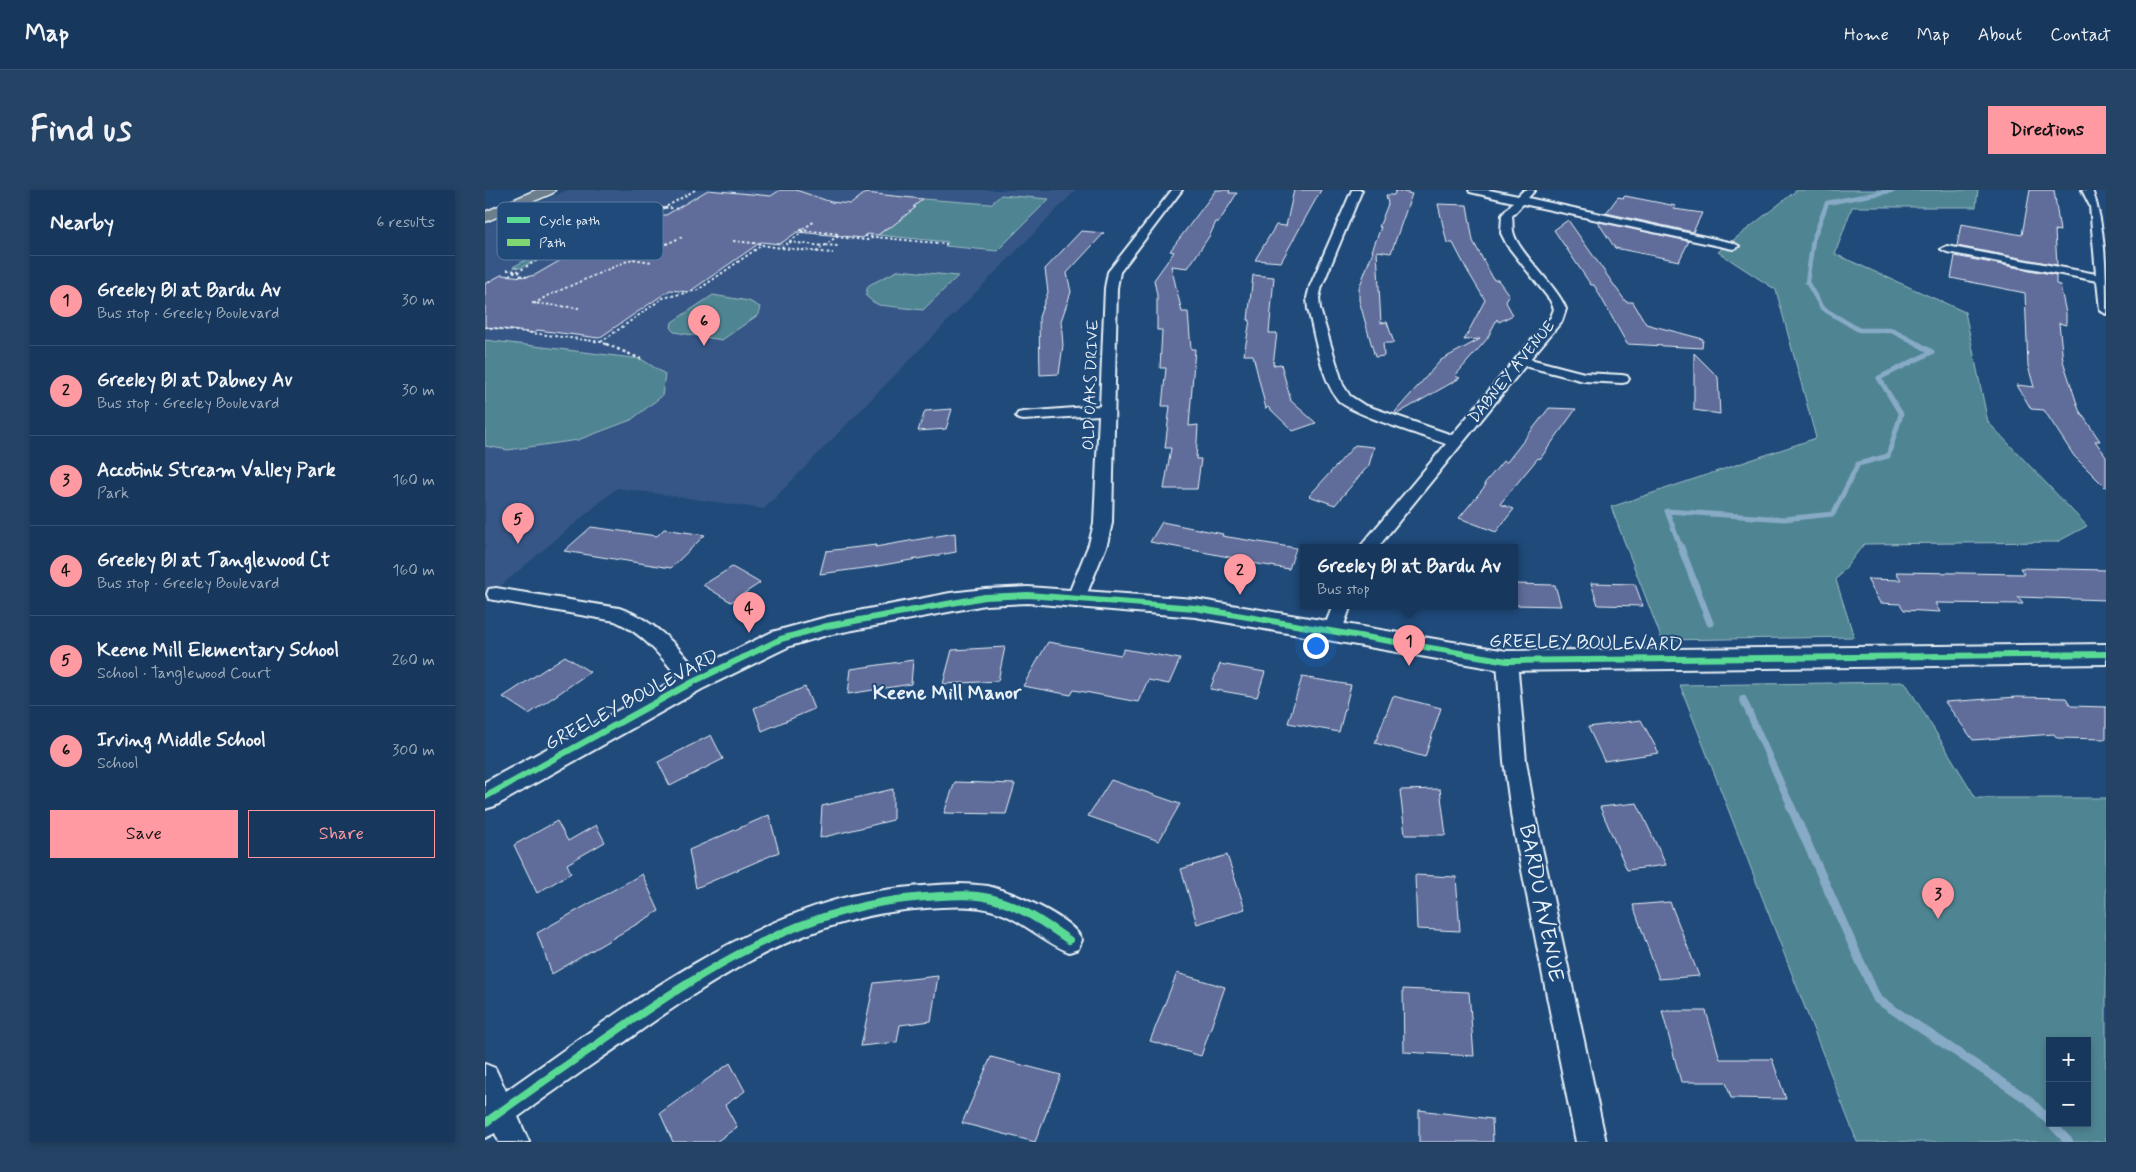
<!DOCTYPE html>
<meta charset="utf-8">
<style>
:root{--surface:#17385c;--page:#244365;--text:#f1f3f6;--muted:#9eacbb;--line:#365272;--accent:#ff9aa2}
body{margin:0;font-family:Mynerve,sans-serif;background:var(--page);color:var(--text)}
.controls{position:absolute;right:15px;bottom:15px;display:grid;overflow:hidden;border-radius:0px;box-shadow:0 2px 8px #0003}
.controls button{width:45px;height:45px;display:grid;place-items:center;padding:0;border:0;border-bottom:1px solid var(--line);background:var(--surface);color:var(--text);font:25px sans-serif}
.you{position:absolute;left:830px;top:455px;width:18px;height:18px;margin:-12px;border:4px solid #fff;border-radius:50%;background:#1a73e8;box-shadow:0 0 0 8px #1a73e833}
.badge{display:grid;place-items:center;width:32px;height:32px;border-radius:50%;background:var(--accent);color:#111;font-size:16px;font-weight:700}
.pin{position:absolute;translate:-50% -41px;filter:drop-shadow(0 1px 2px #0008)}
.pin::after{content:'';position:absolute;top:26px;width:18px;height:15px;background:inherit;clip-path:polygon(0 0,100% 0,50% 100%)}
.popup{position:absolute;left:815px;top:354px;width:218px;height:65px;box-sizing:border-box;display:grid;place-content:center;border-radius:0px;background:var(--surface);filter:drop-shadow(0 1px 4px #0005);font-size:16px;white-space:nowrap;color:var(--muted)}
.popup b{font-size:19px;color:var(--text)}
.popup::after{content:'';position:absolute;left:50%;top:100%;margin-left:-10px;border:10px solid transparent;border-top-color:var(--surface)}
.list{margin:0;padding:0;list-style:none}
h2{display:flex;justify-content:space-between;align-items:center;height:65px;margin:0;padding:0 20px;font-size:21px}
h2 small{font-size:16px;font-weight:400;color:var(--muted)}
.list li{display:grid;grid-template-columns:32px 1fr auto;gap:15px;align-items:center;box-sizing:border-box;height:90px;padding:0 20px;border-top:1px solid var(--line)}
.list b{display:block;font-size:19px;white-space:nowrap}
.list p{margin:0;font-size:16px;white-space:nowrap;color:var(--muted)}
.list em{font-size:16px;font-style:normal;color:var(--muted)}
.actions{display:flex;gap:10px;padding:15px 20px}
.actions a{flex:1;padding:11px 0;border:1px solid var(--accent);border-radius:0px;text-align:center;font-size:18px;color:var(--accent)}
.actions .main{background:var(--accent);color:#111}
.map{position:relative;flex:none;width:1621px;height:952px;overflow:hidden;border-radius:0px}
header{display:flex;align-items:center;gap:30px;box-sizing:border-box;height:70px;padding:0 25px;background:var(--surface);border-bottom:1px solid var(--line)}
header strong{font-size:24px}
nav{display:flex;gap:28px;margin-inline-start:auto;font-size:18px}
.intro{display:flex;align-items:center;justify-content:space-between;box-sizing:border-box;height:120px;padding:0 30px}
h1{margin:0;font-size:35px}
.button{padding:12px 22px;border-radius:0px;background:var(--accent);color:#111;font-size:18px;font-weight:700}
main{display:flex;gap:30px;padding:0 30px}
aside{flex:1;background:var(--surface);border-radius:0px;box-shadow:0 2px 8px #0003}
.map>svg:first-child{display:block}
.built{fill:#365786}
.green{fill:#508592;stroke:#9cbbc5;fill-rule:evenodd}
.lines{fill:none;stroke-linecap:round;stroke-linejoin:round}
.stream-far3{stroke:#87aac6;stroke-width:4.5}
.stream-far2{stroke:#87aac6;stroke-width:5}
.stream-far1{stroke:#87aac6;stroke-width:7}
.stream{stroke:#87aac6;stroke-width:9}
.building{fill:#606d9a;stroke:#e8f1f8}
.minor-casing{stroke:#e8f1f8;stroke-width:4}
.tertiary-casing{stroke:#e8f1f8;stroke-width:4}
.primary-casing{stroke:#e8f1f8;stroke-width:3}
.path-far1{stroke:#e8f1f8;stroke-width:2;stroke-dasharray:2.5 2.5;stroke-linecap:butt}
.path{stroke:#e8f1f8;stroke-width:2.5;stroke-dasharray:3 3;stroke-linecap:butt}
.minor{fill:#1f4a7a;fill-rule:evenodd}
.tertiary{fill:#1f4a7a;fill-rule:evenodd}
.primary{fill:#6c7d8b;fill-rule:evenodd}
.quiet{stroke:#7fd670;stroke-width:3;stroke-dasharray:6 3;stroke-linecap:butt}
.cycleway-far1-casing{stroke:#1f4a7a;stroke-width:9}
.cycleway-casing{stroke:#1f4a7a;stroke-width:11}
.cycleway-far1{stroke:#5adb95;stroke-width:6}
.cycleway{stroke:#5adb95;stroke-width:8}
.labels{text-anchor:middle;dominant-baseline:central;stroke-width:4;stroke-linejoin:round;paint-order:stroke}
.far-street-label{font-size:16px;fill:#e8f1f8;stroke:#1f4a7a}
.street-label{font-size:19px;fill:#e8f1f8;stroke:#1f4a7a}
.neighbourhood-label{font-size:20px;font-weight:bold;fill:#e8f1f8;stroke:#1f4a7a}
.near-street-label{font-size:22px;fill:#e8f1f8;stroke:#1f4a7a}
.key{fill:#1f4a7a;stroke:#5b7ca0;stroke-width:1}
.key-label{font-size:14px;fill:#e8f1f8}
</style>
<header>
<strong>Map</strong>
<nav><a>Home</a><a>Map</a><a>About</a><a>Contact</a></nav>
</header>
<div class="intro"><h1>Find us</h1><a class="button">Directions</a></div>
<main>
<aside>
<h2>Nearby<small>6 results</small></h2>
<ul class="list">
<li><span class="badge">1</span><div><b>Greeley Bl at Bardu Av</b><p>Bus stop · Greeley Boulevard</p></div><em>30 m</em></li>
<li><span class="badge">2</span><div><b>Greeley Bl at Dabney Av</b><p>Bus stop · Greeley Boulevard</p></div><em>30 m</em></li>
<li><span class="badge">3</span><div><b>Accotink Stream Valley Park</b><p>Park</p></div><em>160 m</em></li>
<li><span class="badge">4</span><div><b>Greeley Bl at Tanglewood Ct</b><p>Bus stop · Greeley Boulevard</p></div><em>160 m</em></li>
<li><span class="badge">5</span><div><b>Keene Mill Elementary School</b><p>School · Tanglewood Court</p></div><em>260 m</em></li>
<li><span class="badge">6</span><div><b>Irving Middle School</b><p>School</p></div><em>300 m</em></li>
</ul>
<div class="actions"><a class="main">Save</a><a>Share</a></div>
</aside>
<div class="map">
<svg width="1621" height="952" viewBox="0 0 1621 952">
<rect width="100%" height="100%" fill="#1f4a7a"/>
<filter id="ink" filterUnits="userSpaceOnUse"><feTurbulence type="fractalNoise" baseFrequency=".02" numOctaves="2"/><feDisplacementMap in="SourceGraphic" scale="10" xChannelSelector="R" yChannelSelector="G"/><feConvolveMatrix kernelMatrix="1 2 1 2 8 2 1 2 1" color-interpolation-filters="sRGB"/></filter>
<g filter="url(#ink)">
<!-- built -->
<path class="built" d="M83,0H591L279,319L132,298L0,409V35Z"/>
<!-- green -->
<path class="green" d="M1312,0H1493L1491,17H1367L1350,64L1480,122L1503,232L1602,336L1572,352L1379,354L1351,390L1369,447L1177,450L1126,317L1331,248L1291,100L1233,62Z
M516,5L564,9L512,61L460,56L463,52L393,45L431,17H428L438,9L506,14Z
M75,51L83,52L36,78L28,77Z
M414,80L473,86L438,120L394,115L388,112L381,106L382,99L384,95Z
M228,105L264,111L275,117L273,125L237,150L189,142L186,139L187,132Z
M0,150L156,169L180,184L177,206L146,230L93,250L23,260L0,256Z
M1420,492L1491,608H1621V952H1372L1195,495ZM1565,851H1602V933H1565Z"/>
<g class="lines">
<!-- stream-far3 -->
<path class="stream-far3" d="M1410,0L1342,13L1328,50L1322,92L1337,118L1374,140H1407L1435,155"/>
<!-- stream-far2 -->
<path class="stream-far2" d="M1195,356L1182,321L1299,329L1348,324L1373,274L1403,266L1416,224L1394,188L1447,162L1433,154"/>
<!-- stream-far1 -->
<path class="stream-far1" d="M1195,355L1225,433
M1258,509L1306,616"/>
<!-- stream -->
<path class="stream" d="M1305,615L1392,809L1545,911L1565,932
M1566,933L1584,952"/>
</g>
<!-- building -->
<path class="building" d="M223,0L286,6L295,0H311L346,12L366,14L380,3L438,9L428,17H431L406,37H403L393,45L382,44L378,48L312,42L295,54L276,52L204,102L185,100L114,148L53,140L49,143L0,137V94L16,85L41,87L50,85L154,25H181Z
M731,0H745L744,3H752L734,32H731L725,45L703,78L686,76L697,122H703L706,159H710L704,236L713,235L711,269H716L712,299H679L686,258H680L685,216H677L681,178H675L677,140H672V105L669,90L689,62L685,61Z
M809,0H836L796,72L770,70L791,35L801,36Z
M911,0L927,4L906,63L892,61L896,133L902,132L909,153H898L899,166L890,167L874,110V98L888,61H887L896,37H894L903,14L901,5H909Z
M1545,0H1569L1575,41L1570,40L1572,75L1472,56L1476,34L1537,45Z
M1140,6L1191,16L1189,19L1217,23L1208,42L1121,23L1133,7L1138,8Z
M953,14L982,15L988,51L1009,90H1013L1024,105L1021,112L1028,125L1014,132L1012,129L1002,149L970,186L975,188L912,224L910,222L956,170L995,149L979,150L1000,110L982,80L968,53H962Z
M1083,30L1141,112H1148L1161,134L1218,149L1217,158L1142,154L1109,95H1106L1069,40Z
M1115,32L1204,51L1194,71L1130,58L1114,34Z
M596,41L619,43L582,83L586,102L576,131L578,155L574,184L555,185L554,127L563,102L560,79Z
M1470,66L1571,85V94L1575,95L1581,123V135L1574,133L1578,171L1594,220L1615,251H1610L1621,266V298L1589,266L1559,220L1546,219L1532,195L1549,197L1543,176L1540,103L1466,88Z
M768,85L789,87L784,143H792L788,175L796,174L806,211L831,233L808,241L783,217L781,219L768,165H759L765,130H763Z
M1209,163L1233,187L1235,224L1209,220Z
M1064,218L1091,219L1055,269L1053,268L1015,314L1029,319L1011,342L974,328L1001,295L999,294L1018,271L1022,272Z
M467,219L461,239L433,241L440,221Z
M870,255L889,257L884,275L850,315L824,306Z
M677,332L738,344L737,346L811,358L804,379L748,370L749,368L665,352Z
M106,337L172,346L179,339L220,345L186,378L79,361Z
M470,343L471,362L387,377L335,384L341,361L391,355L390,357Z
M247,377L275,393L246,412L218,395Z
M1535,378L1621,380V410L1533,407L1538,414L1450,413L1455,422L1419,420L1415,414L1395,413L1382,389L1416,390L1411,382L1539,384Z
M1106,393L1150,394L1158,416L1113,415Z
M1029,394L1070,395L1076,416L1029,415Z
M563,452L636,465L639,459L695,469L684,494L663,490L653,512L589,500L586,505L538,496Z
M520,457L513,491L458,494L467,460Z
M80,466L105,482L44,524L18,507Z
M428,470L426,494L363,504L366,479Z
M735,474L780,482L772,507L725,499Z
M817,487L866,495L854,542L803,533Z
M320,497L329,519L277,541L269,518Z
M908,506L956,518L940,567L890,553Z
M1532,507L1581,508L1586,516L1621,517V549L1572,548L1569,544L1488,550L1460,512Z
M1156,530L1174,563L1119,571L1103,537Z
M226,545L238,569L185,596L173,572Z
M626,590L695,614L674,651L603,626Z
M470,592L530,594L521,624L459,623Z
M408,599V630L335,648L337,616Z
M955,599L961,645H920L915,600Z
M1152,613L1181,675L1142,680L1115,617Z
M284,625L294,662L211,698L204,660Z
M72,631L83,651L111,635L120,652L82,674L86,683L52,703L29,655Z
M742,665L760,719L712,734L696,679Z
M157,684L174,721L67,784L52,743Z
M930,685L971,687L975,741L932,739Z
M1185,712L1214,786L1174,789L1148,715Z
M692,783L740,797L716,866L665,851Z
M453,786L446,831L415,835L412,852L376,856L389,793Z
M918,799L984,802L989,866L919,862Z
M1177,821H1221L1235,869H1287L1301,909L1246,908L1241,892H1196Z
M506,867L576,885L550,952L477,933Z
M245,873L260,901L240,915L252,937L231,952H188L175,923Z
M934,920L1007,929L1008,952H934Z"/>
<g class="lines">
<!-- minor casing -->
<g class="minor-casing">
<path id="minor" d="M687,0H697L635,82L632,98L627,333L622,354L600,408L598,413L591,414L584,413L582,408L604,354L609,333L614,225L538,230L533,229L531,226L533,223L538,222L615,216L620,98L623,82Z
M867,0H877L837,96L834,108L835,119L858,195L865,206L879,215L967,245L1066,127L1069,119L1065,110L1022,55L1016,43L1017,25L1028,12L985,2L984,0H1004L1033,6L1039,0H1050L1043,8L1248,53L1254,56L1248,59L1038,14L1027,26C1028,31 1027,36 1028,41C1031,61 1072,95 1081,119L1077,131L1045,169L1099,183L1137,185L1142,186L1144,189L1142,192L1137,193L1099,191L1040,176L893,357H875L961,254C940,246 865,224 853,210C836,188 830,146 823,119L822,108L825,96Z
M1597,0H1607C1621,37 1621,84 1621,124L1615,120L1612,91L1462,62L1456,59L1462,56L1611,84L1605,16Z
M11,398L134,418C167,428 202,462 218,492L215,497L208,500L201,497C180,471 161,445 130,431L4,409L2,404L4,399Z
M848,415H866L855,446L848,448L841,446L838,441Z
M1022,464L1029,466L1032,471L1041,571L1051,630L1121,952H1091L1027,630L1019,571L1012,471L1015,466Z
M475,694C485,694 494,695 503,696C527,702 587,727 597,750L593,759L584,762C554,750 533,725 501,719C481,715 460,717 441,718C322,726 235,784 141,851C105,876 68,901 33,927L44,952H14L10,943L0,948V874L10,878L21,901C122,830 245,735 366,706C402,698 439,695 475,694Z"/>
</g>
<!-- tertiary casing -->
<g class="tertiary-casing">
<path id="tertiary" d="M543,397L710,409L1022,461L1621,454V474L1022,481L710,427L543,413L500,415L342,445L305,456L217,499L10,616L0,619V592L199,485L287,442L342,427L465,403L500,399Z"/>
</g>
<!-- primary casing -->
<g class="primary-casing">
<path id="primary" d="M51,0H70L68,3L0,32V22Z"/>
</g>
<!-- path-far1 -->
<path class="path-far1" d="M150,15L195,19
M137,22L149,23
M133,24L151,26
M169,24L210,0
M129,26L148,28
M145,26L150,23H171
M318,39L330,31
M315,40L354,44L351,46
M163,42L168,43L147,69L167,72
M83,44L97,45
M380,46L389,47
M248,51L278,54
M304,52L338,56
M340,55L353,56
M297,58L348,63
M331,62L351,47L382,50L389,47L462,54
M22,80L34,81L113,35
M34,81V85L42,87
M24,85L31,81
M47,113L94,118
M49,114L62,106L197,47
M0,137L116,152L124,155
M116,152L178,108L213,100L277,55L296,58L320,40"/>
<!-- path -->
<path class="path" d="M121,154L156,169"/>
<!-- minor -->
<use href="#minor" class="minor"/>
<!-- tertiary -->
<use href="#tertiary" class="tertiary"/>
<!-- primary -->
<use href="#primary" class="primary"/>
<!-- quiet -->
<path class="quiet" d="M39,27L56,29L55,31"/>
<!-- cycleway-far1 casing -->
<g class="cycleway-far1-casing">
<path id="cycleway-far1" d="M0,607L208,492L296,449L342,436L500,407L543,405L710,418L1022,471L1621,464"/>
</g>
<!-- cycleway casing -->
<g class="cycleway-casing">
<path id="cycleway" d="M0,933C41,903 82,875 124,846C222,778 318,715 440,707C461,706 484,703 504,708C534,715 559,733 584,750"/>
</g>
<!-- cycleway-far1 -->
<use href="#cycleway-far1" class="cycleway-far1"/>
<!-- cycleway -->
<use href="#cycleway" class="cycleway"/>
</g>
</g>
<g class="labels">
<!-- far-street labels -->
<g class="far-street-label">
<text transform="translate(1027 182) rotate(-51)">DABNEY AVENUE</text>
<text transform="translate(606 195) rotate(-88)">OLD OAKS DRIVE</text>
</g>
<!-- street labels -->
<g class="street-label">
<text transform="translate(1101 453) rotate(1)">GREELEY BOULEVARD</text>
<text transform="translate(147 510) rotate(-28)">GREELEY BOULEVARD</text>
</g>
<!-- neighbourhood labels -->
<g class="neighbourhood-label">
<text x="462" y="503">Keene Mill Manor</text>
</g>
<!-- near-street labels -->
<g class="near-street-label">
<text transform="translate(1056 713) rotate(79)">BARDU AVENUE</text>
</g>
</g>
<!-- legend -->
<rect x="12" y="12" width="166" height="58" rx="8" class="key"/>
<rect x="22" y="27" width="23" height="6" fill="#5adb95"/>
<rect x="22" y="49" width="23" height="7" fill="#7fd670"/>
<g class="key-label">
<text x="54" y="35">Cycle path</text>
<text x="54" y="57">Path</text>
</g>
</svg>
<div class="controls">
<button>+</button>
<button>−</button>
</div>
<div class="you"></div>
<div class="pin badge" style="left:924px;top:476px">1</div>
<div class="popup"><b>Greeley Bl at Bardu Av</b>Bus stop</div>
<div class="pin badge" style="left:755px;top:405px">2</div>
<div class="pin badge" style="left:1453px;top:729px">3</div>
<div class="pin badge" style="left:264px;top:443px">4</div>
<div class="pin badge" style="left:33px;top:354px">5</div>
<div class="pin badge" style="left:219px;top:156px">6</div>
</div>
</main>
